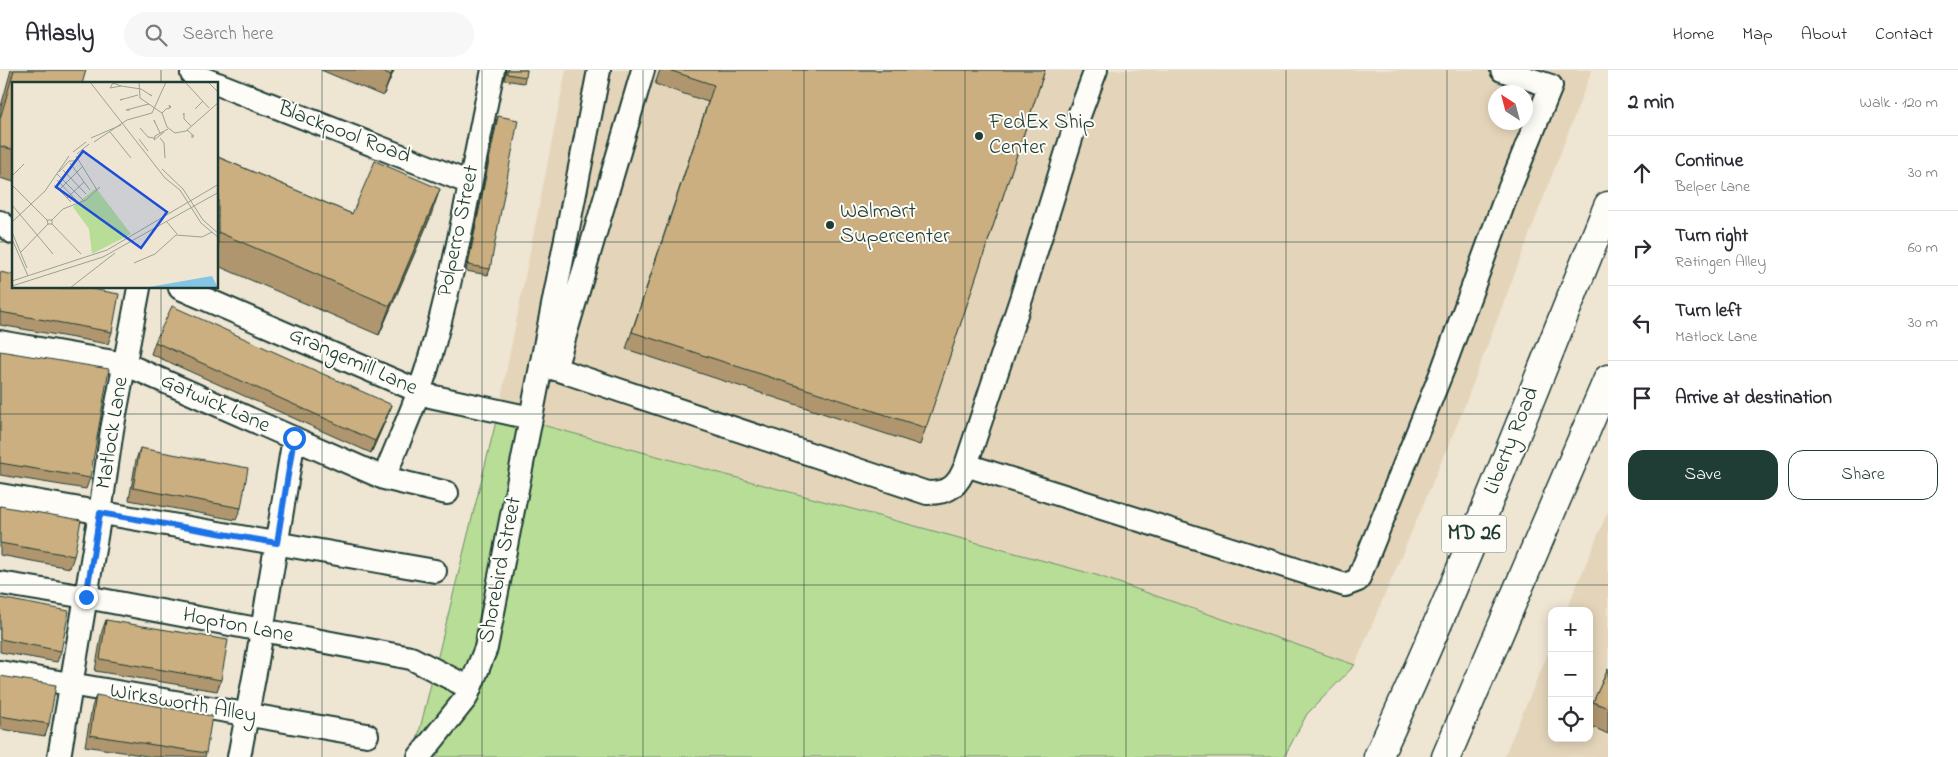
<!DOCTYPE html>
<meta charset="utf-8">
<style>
:root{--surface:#fff;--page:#f7f7f7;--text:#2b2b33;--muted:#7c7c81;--line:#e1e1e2;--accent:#1f3d34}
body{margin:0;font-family:"Indie Flower",sans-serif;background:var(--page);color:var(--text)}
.controls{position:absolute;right:15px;bottom:15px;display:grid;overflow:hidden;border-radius:10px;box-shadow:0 2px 12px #0003}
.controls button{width:45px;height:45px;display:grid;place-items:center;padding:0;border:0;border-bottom:1px solid var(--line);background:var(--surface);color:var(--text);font:25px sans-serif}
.compass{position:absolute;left:1488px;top:15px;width:45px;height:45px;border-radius:50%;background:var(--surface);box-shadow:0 2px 12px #0003;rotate:324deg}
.stop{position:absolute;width:15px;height:15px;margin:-11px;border:4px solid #1a73e8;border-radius:50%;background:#fff}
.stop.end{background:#1a73e8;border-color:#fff;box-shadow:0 1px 5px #0008}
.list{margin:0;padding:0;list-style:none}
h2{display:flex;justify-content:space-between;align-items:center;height:65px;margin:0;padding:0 20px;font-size:21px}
h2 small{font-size:16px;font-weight:400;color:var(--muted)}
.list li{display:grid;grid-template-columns:32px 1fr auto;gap:15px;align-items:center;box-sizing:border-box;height:75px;padding:0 20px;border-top:1px solid var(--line)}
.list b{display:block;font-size:19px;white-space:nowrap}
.list p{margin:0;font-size:16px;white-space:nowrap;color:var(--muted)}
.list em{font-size:16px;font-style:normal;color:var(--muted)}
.actions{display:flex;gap:10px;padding:15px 20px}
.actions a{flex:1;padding:11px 0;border:1px solid var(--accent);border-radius:15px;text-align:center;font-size:18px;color:var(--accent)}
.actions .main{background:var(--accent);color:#fff}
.icon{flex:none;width:28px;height:28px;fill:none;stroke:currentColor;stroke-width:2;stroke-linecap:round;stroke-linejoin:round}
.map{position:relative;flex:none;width:1608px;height:687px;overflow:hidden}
header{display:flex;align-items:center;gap:30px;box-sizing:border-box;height:70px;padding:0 25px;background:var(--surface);border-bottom:1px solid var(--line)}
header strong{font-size:24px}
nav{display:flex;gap:28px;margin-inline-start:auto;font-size:18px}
.search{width:350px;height:45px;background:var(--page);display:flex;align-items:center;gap:12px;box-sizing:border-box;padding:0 18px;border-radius:28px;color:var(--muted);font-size:19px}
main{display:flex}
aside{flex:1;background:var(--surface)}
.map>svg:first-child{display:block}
.built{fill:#e4d5ba;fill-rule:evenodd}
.green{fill:#b8dd97;stroke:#6c8d66}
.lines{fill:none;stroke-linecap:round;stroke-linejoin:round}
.minor-casing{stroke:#1f3d34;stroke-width:26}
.major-casing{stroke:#1f3d34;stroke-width:31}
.minor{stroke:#fdfcf7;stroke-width:22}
.major{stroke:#fdfcf7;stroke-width:28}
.wall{fill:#af966e;stroke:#1f3d34}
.shaded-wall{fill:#8e7a5a;stroke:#1f3d34}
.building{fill:#cbaf80;stroke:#1f3d34}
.route{stroke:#1a73e8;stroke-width:6}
.grid{fill:none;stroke:#1f3d34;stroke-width:1;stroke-opacity:0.55}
.poi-dot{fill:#1f3d34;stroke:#fdfcf7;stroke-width:2}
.labels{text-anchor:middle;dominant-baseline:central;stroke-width:4;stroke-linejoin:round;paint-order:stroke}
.shield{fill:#fdfcf7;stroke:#62766e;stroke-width:1}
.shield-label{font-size:21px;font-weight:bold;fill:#1f3d34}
.poi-label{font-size:22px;fill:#1f3d34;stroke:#fdfcf7;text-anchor:start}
.street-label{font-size:22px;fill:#1f3d34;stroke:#fdfcf7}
.inset-road{fill:none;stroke:#9ba293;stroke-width:1}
.view{fill:#1d4ed8;fill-opacity:0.15;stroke:#1d4ed8;stroke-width:2.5}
.inset-edge{fill:none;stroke:#1f3d34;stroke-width:2.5}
</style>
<header>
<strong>Atlasly</strong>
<div class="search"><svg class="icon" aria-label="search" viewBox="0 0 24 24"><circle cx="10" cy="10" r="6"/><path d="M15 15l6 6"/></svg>Search here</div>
<nav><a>Home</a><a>Map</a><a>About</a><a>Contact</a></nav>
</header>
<main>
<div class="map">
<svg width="1608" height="687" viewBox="0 0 1608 687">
<rect width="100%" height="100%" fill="#eee5d3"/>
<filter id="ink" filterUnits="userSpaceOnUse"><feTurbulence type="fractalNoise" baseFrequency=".02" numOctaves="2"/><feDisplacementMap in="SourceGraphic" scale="10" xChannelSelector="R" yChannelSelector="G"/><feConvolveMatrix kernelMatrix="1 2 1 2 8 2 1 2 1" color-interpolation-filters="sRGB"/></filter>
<g filter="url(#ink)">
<!-- built -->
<path class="built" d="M566,0H1592L1459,350L1355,595L1096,505L498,343ZM1496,22H1526V52H1496Z
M1608,441V687H1504L1552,574V668H1589V541H1566Z"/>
<!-- green -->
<path class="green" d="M498,343L1096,505L1355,595L1307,644L1284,687H413Z"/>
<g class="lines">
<!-- minor casing -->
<g class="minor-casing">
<path id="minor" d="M1096,0L1074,59L1022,226L966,395L1345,515L1358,510L1443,299L1504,132L1551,16L1502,0
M192,4L217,14
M218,14L470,113
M0,152L14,163
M180,218L430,326L531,348
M0,272L125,294L384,408L447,423
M541,294L927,423C950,423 958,416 966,395
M555,299L643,0
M384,408C398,372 415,336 427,298C456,201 472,99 493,0
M0,425L435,501
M0,513L86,527L411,588L470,618
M0,602L367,665
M59,687L100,443L112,360L139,218
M239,687L256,597L294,368
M419,687L466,628L486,578L599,0"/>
</g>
<!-- major casing -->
<g class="major-casing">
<path id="major" d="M1378,687C1462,507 1533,320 1608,136
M1446,687L1608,309"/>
</g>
<!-- minor -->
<use href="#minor" class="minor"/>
<!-- major -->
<use href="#major" class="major"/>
</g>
<!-- wall -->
<path class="wall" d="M11,0H86L14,14V112L0,108V40Z
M321,0H394L383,26Z
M505,0H527L524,13L504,10L506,2Z
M660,0H1045L920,375L626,279L708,32L655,14Z
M498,46L490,199L488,205L466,201L496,52Z
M218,87L352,144L430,148L379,265L218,196Z
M0,202L112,262L108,274L0,255Z
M155,272L387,347L371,383L151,284Z
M0,281L90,408L86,419L0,405Z
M140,378L241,438L236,450L129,430L136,390Z
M0,436L74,486L70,498L0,485Z
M0,528L61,581L57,592L0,582Z
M106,550L221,610L217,621L95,601L102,561Z
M1608,599V664L1589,655V642L1593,632Z
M0,606L49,654L45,666L0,659Z
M96,625L206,683L205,687H153L85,676L92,637Z"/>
<!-- shaded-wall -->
<path class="shaded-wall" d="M393,0H394L383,26Z
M440,119L430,148L379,265L390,236Z
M392,335L387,347L371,383L375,371Z"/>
<!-- building -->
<path class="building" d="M14,0H86L82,14H14V80L0,76V49Z
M380,0H393L391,5Z
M507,0H527L526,7L507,4Z
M669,0H1045L926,358L632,262L714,15Z
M498,46L518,50L490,199L468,195Z
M218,87L352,144L375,91L440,119L390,236L218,162Z
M0,202L14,205V218H86L119,224L112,262L0,242Z
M172,236L392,335L375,371L155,272Z
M0,281L109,299L90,408L0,393Z
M140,378L248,398L241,438L133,418Z
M0,436L81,450L74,486L0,473Z
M0,528L69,541L61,581L0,569Z
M106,550L228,570L221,610L100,589Z
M1608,599V638L1593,632Z
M0,606L56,615L49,654L0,646Z
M96,625L212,646L206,683L90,665Z"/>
</g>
<g class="lines" filter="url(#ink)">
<!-- route -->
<path class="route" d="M86,527L100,443L277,473L294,368"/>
</g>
<!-- grid -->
<path class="grid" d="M161,0V14M322,0V687M482,0V687M643,0V687M804,0V687M965,0V687M1126,0V687M1286,0V687M1447,0V687M0,172H14M218,172H1608M161,218V687M0,344H1608M0,515H1608"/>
<!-- markers -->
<g class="poi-dot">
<circle cx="979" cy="66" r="5"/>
<circle cx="830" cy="155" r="5"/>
</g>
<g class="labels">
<!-- shield labels -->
<rect class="shield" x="1441.5" y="445.5" width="65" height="37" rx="4"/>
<g class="shield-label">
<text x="1474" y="464">MD 26</text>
</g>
<!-- poi labels -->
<g class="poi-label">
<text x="989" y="53">FedEx Ship<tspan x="989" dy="25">Center</tspan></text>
<text x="840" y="142">Walmart<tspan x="840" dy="25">Supercenter</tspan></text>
</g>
<!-- street labels -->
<g class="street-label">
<text transform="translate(344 63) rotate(21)">Blackpool Road</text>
<text transform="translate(459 161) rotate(-78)">Polperro Street</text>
<text transform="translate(353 292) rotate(24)">Grangemill Lane</text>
<text transform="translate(215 334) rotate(24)">Gatwick Lane</text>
<text transform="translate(113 363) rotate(-81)">Matlock Lane</text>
<text transform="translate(1512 371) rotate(-68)">Liberty Road</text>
<text transform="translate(501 500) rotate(-79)">Shorebird Street</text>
<text transform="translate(238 556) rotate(11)">Hopton Lane</text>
<text transform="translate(183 634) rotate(10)">Wirksworth Alley</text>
</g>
</g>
<!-- overview -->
<g transform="translate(12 12)">
<rect width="206" height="206" fill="#eee5d3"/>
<path d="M84,106L119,152L80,172L77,147L61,125Z" fill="#b8dd97"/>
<path d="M200,194L206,206H133L137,205Z" fill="#83c5e4"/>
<path class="inset-road" d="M78,0L153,96L168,108L189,141L207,156M127,0L128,16L150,31L155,45L163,51L174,49L207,20M173,0L197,26M196,0L207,11M109,4L101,1L98,6L109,4L129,7L140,14L138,12M111,17L108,18L126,13M186,24L183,27L191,19M118,28H114L137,22M150,31L154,27L158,26L159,25L157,23L158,26M171,33L172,31V37L179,44M143,41L142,38L148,51M130,48L128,46L136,55L142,56M175,48L182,54L180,56V52M98,50L119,76M152,50L142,58L143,54L156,47M79,56L109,43M148,56L152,61L153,76M127,57L136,69M82,60L115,38L140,31L154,0M61,70L74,60M65,72L77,62M64,74L85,108M58,81L78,108M150,87L171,107L191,138L207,152M51,88L74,112M47,90L57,79H65M45,92L72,119M0,94L12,82M45,98L64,118M0,103L35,138M42,103L59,120M47,108L70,85M55,116L72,100M0,123L41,172M40,138L51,127L74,118L88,105M0,140L33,109L57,74M155,140L165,152M40,142L69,172M0,150L15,186M0,157L16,194M9,170L36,142H40V138H35L36,142M122,181L143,172L164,153L190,155L200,150M0,199L95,168L207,102M0,204L91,175L207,110M58,206L103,171"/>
<path class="view" d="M71,69L155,130L129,166L44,105Z"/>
<rect width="206" height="206" class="inset-edge"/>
</g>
</svg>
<div class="controls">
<button>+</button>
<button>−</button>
<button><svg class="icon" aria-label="locate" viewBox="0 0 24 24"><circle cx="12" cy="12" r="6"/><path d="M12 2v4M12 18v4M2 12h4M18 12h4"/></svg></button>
</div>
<svg class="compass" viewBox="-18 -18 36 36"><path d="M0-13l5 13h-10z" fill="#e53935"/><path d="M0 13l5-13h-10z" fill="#7c7c81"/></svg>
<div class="stop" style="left:294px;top:368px"></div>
<div class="stop end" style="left:86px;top:527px"></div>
</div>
<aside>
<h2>2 min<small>Walk · 120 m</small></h2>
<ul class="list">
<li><svg class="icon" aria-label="ahead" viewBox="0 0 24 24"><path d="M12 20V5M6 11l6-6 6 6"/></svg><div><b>Continue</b><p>Belper Lane</p></div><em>30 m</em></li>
<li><svg class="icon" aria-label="right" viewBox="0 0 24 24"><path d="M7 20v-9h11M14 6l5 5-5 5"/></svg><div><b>Turn right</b><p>Ratingen Alley</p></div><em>60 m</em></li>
<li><svg class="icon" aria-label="left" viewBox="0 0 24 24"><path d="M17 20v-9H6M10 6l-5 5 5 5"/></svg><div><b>Turn left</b><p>Matlock Lane</p></div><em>30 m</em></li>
<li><svg class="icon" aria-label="arrive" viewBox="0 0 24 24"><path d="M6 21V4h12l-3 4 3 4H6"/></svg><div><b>Arrive at destination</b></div></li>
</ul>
<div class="actions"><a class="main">Save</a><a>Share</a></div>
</aside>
</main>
